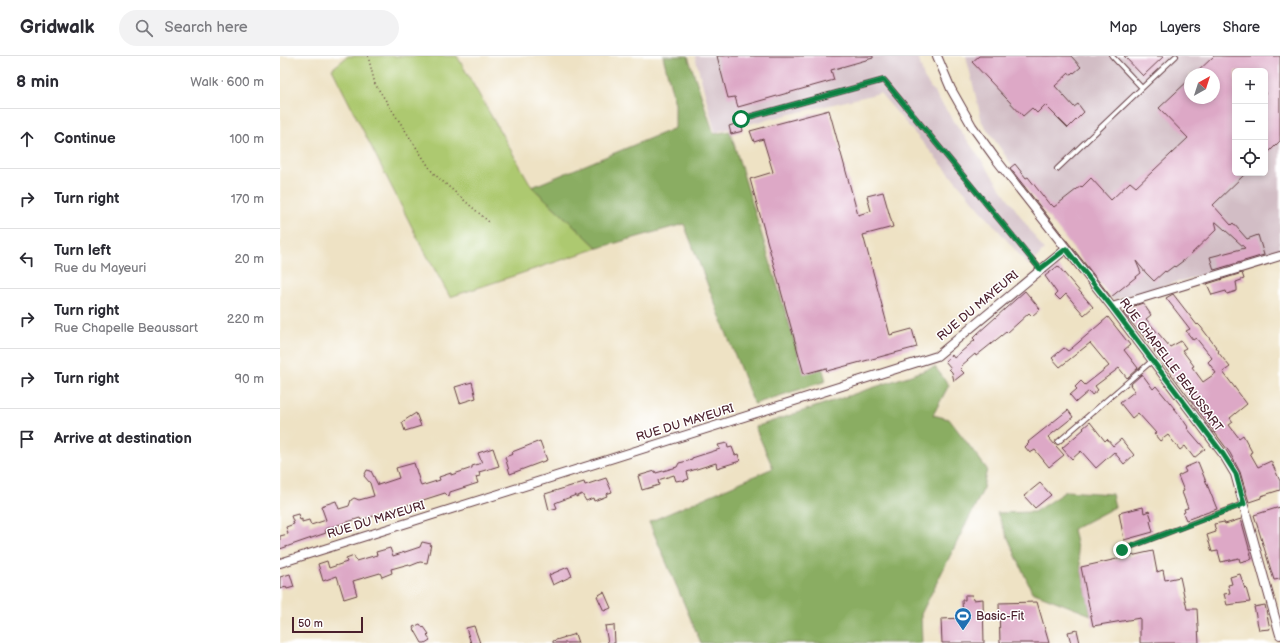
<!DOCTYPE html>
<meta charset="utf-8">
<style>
:root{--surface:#fff;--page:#f2f2f3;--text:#2b2b33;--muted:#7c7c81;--line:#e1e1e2}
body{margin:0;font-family:"Balsamiq Sans",sans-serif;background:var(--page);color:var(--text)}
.controls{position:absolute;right:12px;top:12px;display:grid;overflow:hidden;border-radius:6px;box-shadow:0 2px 6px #0003}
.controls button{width:36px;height:36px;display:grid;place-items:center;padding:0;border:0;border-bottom:1px solid var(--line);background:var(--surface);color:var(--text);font:20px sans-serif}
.compass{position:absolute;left:904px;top:12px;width:36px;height:36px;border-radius:50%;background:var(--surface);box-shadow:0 2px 6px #0003;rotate:39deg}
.scale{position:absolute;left:12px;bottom:10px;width:71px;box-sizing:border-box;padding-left:4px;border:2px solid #4a1f2b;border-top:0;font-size:11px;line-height:14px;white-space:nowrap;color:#4a1f2b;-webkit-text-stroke:3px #fff;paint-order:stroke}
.stop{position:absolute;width:12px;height:12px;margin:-9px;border:3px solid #0b8043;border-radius:50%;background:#fff}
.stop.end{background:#0b8043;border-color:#fff;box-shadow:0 1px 4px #0008}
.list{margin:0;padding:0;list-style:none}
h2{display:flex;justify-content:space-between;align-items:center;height:52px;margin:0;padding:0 16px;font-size:17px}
h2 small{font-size:13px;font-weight:400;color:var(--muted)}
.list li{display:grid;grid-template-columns:26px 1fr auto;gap:12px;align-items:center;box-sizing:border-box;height:60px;padding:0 16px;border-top:1px solid var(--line)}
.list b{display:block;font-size:15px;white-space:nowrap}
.list p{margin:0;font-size:13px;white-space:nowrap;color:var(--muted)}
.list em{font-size:13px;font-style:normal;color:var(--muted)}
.icon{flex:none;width:22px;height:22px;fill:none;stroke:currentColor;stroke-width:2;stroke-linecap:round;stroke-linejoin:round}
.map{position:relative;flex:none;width:1000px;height:587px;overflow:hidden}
header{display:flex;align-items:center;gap:24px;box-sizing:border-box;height:56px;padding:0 20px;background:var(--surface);border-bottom:1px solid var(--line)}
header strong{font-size:19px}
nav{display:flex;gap:22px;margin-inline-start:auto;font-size:14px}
.search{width:280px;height:36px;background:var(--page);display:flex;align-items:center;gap:10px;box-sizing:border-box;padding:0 14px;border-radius:22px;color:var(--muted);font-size:15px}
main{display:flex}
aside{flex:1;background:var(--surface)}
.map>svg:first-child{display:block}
.industrial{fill:#d2bdc5;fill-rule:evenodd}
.green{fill:#adc970;stroke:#7c744e}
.forest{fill:#8aad62;stroke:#6a6646}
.building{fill:#dda8c6}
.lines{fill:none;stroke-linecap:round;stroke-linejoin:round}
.service-casing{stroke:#633c42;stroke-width:6}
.minor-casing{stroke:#633c42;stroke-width:10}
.path{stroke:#633c42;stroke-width:1.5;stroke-dasharray:1 3;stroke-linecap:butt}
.service{stroke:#fff;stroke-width:4}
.minor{stroke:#fff;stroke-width:8}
.route{stroke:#0b8043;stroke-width:5}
.labels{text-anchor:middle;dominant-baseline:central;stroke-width:3;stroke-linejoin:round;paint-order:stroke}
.street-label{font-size:12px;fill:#4a1f2b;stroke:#fff}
.poi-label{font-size:12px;fill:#4a1f2b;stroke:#fff;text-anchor:start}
</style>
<header>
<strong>Gridwalk</strong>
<div class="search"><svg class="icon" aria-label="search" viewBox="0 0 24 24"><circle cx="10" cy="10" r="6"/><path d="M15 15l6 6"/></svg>Search here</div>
<nav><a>Map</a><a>Layers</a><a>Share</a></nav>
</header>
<main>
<aside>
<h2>8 min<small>Walk · 600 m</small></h2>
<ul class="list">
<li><svg class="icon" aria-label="ahead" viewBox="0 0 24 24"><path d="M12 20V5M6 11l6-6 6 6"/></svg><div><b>Continue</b></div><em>100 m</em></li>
<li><svg class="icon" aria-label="right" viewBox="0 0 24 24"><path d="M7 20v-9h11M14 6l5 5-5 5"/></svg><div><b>Turn right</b></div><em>170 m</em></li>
<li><svg class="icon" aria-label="left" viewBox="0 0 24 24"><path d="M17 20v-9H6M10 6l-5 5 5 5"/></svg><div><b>Turn left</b><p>Rue du Mayeuri</p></div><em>20 m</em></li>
<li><svg class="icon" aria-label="right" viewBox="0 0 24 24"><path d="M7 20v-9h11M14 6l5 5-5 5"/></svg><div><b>Turn right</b><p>Rue Chapelle Beaussart</p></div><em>220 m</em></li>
<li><svg class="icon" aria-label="right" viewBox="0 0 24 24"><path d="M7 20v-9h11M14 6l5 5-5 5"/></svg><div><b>Turn right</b></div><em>90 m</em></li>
<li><svg class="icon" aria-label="arrive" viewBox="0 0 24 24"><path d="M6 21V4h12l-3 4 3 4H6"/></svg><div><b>Arrive at destination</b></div></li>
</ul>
</aside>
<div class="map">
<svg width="1000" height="587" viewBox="0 0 1000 587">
<rect width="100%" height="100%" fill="#fff"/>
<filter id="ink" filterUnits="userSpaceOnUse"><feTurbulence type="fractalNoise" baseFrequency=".025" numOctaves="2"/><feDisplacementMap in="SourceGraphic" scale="8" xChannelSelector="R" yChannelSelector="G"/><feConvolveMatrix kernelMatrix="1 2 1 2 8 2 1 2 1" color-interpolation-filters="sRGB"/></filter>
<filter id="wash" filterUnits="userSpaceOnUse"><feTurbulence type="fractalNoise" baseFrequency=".012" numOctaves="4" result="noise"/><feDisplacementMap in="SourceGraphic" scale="16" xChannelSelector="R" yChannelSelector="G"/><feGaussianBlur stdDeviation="0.9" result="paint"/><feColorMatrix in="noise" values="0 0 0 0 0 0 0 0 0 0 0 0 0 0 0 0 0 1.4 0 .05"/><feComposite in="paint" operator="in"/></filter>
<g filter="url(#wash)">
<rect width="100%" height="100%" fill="#eee2c4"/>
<!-- industrial -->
<path class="industrial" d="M415,0H638L644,22L764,194L749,210L600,37L435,76Z
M686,0H1000V195L930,217L833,244L759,148L702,66ZM955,15H985V117H955ZM910,18H934V42H910Z"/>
<!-- green -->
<path class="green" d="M68,0H177L252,131L318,192L170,241L140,187L52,13Z"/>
<!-- forest -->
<path class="forest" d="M383,0H408L434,78L450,75L519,300L538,296L546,325L474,348L404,168L318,192L252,131L395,72V48Z
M655,311L669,329L653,359L669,363L707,413L702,436L641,558L642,587H421L369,466L493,412L475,371Z
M786,435L832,438L835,451L793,473L811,559L752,536L717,457L754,456Z"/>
<g id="blocks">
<!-- building -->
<path class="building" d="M437,0H593V2L551,14L554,24L458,51L455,41L448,42Z
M699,0H791L801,11L794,17L793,16L791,18L789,17L775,30L794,51L798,48L804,56L788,72L765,49L757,57L752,52L743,60L692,6Z
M844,0H884L863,20Z
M934,0H1000V85L985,100V15H955V117H966L933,149L951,169L953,167L967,183L978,179L984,199L934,214L930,201L965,192L935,165L937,173L907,202L895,211L894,210L886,216L885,215L874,225L866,217L856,205L861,217L831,241L730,112L735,108L746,122L748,121L770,149L771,148L774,151L801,130L802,131L811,122L831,144L850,126L856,131L908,82L879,52L910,23V42H934V18H915Z
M549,54L578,159L591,155L587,140L603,136L613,171L583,179L610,279L632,273L637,291L547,315L546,312L524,318L470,123L493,116L483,83L474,86L470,75Z
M461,66L463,75L451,78L449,70Z
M778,210L813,251L804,259L786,238L780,244L775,239L777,237L765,220Z
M962,217L964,223L956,226L957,232V235L947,238L946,235L932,239L927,228Z
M745,235L760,253L752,260L749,257L727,277L726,276L696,300L695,298L681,310L682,311L680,313L684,317L674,325L672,316L669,313L671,312L665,305L672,299L674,302L695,284L693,282L697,278Z
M893,238L917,269L918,268L921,271L939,295L938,296L950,311L943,316L967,348L950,362L953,366L949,369L959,382L963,379L972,396L970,397L978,411L991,405L1000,425V434L981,440V442L969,446L960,416L950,397L880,303L874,295L875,294L843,257L851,251L863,247L871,259L866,263L890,291L901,285L906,292L902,294L914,310L912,311L923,326L936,317L928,306L932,302L916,282L913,284L906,275L910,273L886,242Z
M828,261L850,289L844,294L858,312L847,322L839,312L815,330L818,334L812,339L809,335L796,346L790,339L797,333L795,331L801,325L805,329L829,310L810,287L780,311L772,302L784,292L788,295L792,292Z
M862,318L873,333L876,330L899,358L908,371L907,372L925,393L914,402L905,390L900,394L888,379L880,385L874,378L876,377L858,357L852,362L840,347L855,335L850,329Z
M192,326L196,342L180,347L175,331Z
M788,354L793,361L768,381L784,399L769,411L755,394L750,397L745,391L749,387L748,386Z
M136,357L141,370L125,375L122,366Z
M810,366L825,385L827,383L833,390L841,383L854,399L844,408L834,396L816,412L801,395L792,403L782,392L804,373L803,372Z
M260,385L267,404L230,418L225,401L233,398L232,396Z
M447,387L448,392L452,391L455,399L458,398L460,405L437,412L436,407L407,416L409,423L403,425L401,424L396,425L394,419L378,424L379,429L362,434L358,420L375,415L376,417L397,411L399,407L412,404V402L440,393L438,389Z
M213,392L219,410L199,416L200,420L196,421L198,427L170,436L169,441L165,437L81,464L80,462L45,473L46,477L0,493V480L8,478L6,471L14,468L11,460L18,458L20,464L22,463V466L29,464L31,469L46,464L41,450L56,445L59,453L69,450L71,444L74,442L79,444L94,440L90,427L84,420L87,414L91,415L98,429L119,422L116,412L134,407L141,430L160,424L159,421L171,417V419L192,412V410L202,407L198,397Z
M918,406L937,453L906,464L903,457L905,456L904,453L908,452L902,436L904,435L898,420L906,416L904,412Z
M326,422L332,436L326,438L327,440L314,445L313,442L306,445L302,438L296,441V439L280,445L275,447L277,452L269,454L265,438L304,426L305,429Z
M760,427L771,439L755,452L744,440Z
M863,451L864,457L869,455L872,464L870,465L873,476L844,484L839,457Z
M1000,451V523L994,524L974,459Z
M961,463L972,503L960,506L959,502L941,506L938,495L932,496L927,479L936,476L934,468L944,466L945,468Z
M142,486L151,488L147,507L140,506L130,510L129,508L111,513L112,517L102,521L100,517L73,525L77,539L64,543L57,520L43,525L38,508L47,505L49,512L67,506L66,503L74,500L76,505L97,499L96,496L110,492L113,500L140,491Z
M873,495L877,516L883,514L885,524L900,521L907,553H917L919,587H860V562L813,570L801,511Z
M288,511L292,520L273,529L269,519Z
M10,518L14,531L7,533L6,531L0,533V521Z
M960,518L965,533L966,532L970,546L947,549L944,538L950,537L948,529L952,528L950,521Z
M324,536L331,552L324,555L317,540Z
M685,539H692L693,544L703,543L704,587H662L661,563L683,562L682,544H685Z
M757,546L769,587H720L719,547Z
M985,549L990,573L979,574L974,551Z
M140,568L143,572L144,571L149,578L147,580L150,584L145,587H142L133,571Z
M334,569L335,587H328L325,570Z
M194,570L200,587H191L186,572Z
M797,574L800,587H791L788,576Z
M295,578L298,587H273V585Z"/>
</g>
</g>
<g filter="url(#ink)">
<use href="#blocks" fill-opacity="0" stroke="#633c42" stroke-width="1"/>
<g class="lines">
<!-- service casing -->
<g class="service-casing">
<path id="service" d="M832,0L862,32L896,0
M461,63L604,24L760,213
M777,113L862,32
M778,386L873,304
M842,494L963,448"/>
</g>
<!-- minor casing -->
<g class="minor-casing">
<path id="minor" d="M657,0L671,33L692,70L715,102L832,251L943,398L955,418L1000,579
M832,251L1000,200
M0,507L657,300L786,193"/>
</g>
<!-- path -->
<path class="path" d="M88,0L95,28L153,117L209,166"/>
<!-- service -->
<use href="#service" class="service"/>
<!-- minor -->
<use href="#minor" class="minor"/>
</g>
</g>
<g class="lines" filter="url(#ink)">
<!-- route -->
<path class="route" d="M461,63L604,24L760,213L786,193L832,251L943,398L956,418L964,448L842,494"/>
</g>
<!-- icons -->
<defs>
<g id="stadium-pin" transform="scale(0.9)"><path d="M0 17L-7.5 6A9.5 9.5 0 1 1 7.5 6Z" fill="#1f6fb2" stroke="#fff"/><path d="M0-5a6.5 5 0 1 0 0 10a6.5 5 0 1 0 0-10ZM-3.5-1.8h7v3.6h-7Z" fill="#fff"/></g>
</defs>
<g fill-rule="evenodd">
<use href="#stadium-pin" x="683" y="560"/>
</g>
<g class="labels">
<!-- street labels -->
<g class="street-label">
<text transform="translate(698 250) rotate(-40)">RUE DU MAYEURI</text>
<text transform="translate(891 309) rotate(53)">RUE CHAPELLE BEAUSSART</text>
<text transform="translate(405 367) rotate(-17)">RUE DU MAYEURI</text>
<text transform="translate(96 464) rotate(-17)">RUE DU MAYEURI</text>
</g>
<!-- poi labels -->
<g class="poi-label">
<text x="696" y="560">Basic-Fit</text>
</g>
</g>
</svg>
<div class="controls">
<button>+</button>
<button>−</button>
<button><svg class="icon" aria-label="locate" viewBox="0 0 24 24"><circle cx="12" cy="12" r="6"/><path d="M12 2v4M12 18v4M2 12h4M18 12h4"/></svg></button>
</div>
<svg class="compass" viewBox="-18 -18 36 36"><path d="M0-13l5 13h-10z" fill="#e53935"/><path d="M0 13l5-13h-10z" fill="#7c7c81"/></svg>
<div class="scale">50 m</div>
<div class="stop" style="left:461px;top:63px"></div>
<div class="stop end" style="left:842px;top:494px"></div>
</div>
</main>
